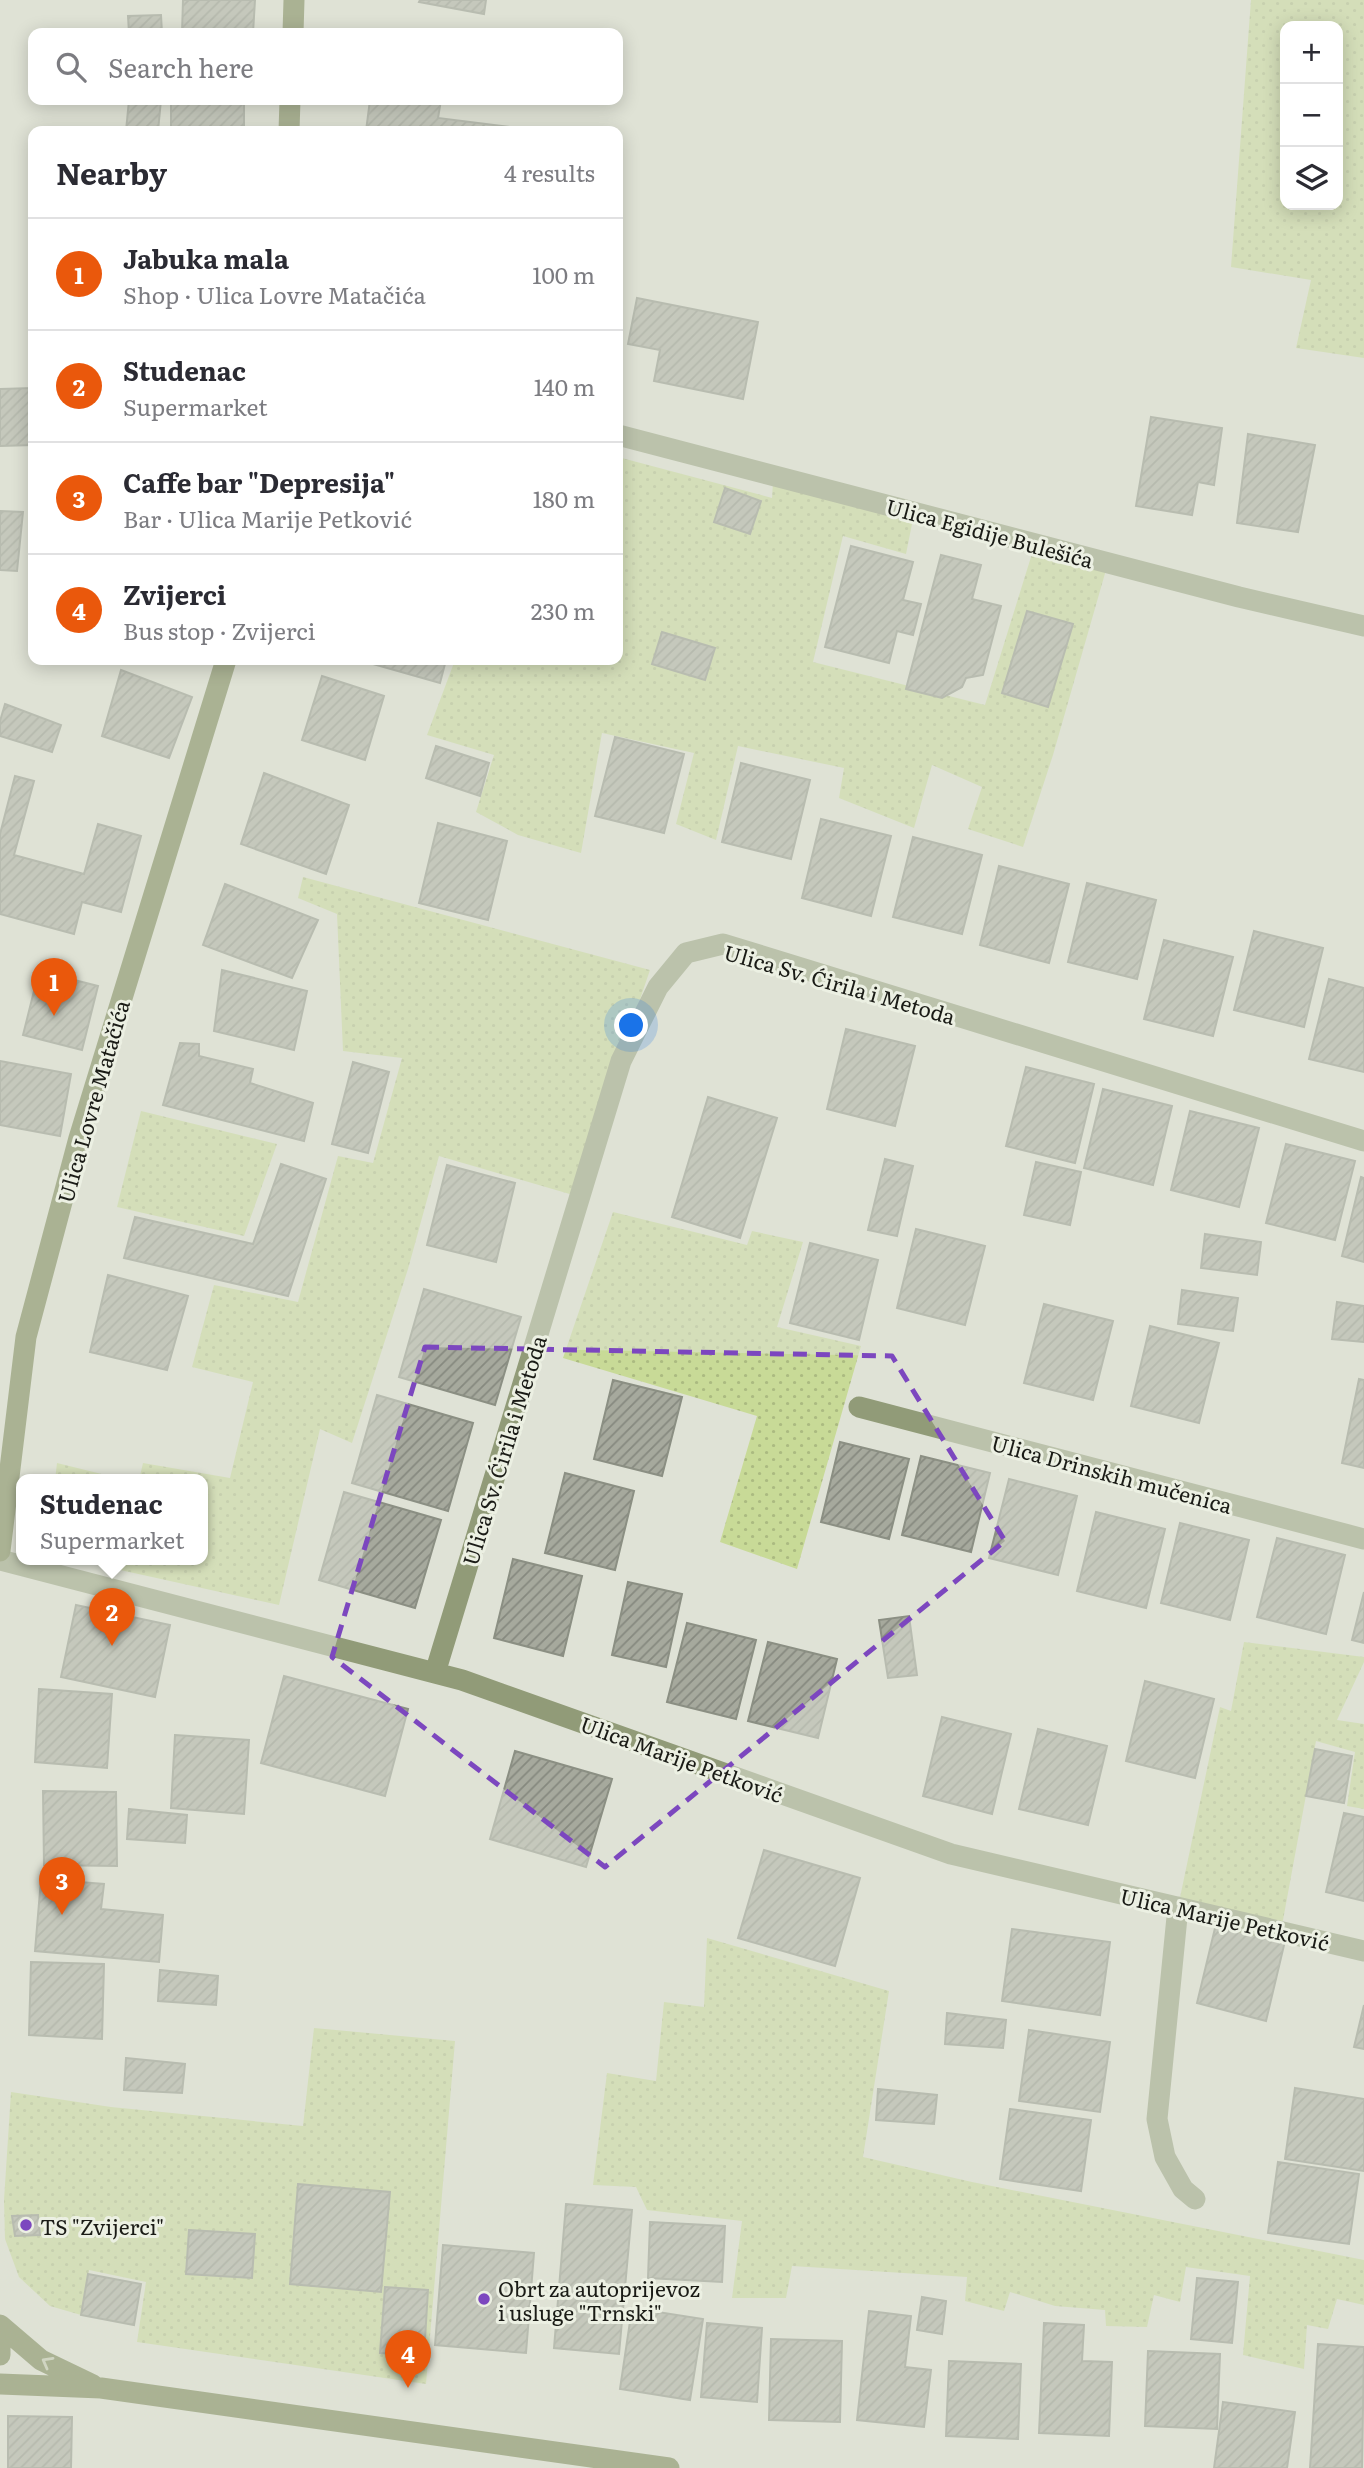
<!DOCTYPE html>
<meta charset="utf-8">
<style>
:root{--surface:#fff;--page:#f7f7f7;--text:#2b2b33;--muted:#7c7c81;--line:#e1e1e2;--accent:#ea580c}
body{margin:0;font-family:Literata,serif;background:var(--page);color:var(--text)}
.controls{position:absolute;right:21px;top:21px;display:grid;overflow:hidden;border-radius:14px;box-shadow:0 4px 18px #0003}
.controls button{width:63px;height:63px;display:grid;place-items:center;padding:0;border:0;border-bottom:2px solid var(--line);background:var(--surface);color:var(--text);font:35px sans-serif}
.you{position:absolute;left:632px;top:1026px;width:24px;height:24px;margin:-18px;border:5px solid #fff;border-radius:50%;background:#1a73e8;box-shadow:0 0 0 10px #1a73e833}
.badge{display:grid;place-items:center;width:46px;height:46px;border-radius:50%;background:var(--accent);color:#fff;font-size:23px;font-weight:700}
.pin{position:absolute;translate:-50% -58px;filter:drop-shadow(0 2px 4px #0008)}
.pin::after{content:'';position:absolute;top:37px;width:24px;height:21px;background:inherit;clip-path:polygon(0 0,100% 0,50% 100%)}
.popup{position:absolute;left:16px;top:1474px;width:192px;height:91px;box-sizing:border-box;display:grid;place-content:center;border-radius:14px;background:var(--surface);filter:drop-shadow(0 2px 5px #0005);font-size:23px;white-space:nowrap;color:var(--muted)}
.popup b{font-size:26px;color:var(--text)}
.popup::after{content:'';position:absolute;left:50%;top:100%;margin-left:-14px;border:14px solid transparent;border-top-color:var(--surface)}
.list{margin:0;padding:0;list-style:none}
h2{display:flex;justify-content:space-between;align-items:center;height:91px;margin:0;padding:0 28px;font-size:30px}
h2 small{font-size:23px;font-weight:400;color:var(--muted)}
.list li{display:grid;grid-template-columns:46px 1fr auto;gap:21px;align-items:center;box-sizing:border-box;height:112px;padding:0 28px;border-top:2px solid var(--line)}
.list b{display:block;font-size:26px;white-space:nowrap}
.list p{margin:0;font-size:23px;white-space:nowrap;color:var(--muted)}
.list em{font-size:23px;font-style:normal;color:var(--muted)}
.icon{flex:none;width:38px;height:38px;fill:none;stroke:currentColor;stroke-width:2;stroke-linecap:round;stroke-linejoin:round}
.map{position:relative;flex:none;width:1364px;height:2468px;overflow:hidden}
.search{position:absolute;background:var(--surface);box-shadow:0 4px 18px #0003;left:28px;top:28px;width:595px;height:77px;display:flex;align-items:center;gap:18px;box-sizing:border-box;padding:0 24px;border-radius:14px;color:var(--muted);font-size:26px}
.panel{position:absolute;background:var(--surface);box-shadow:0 4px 18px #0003;left:28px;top:126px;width:595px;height:539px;border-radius:14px}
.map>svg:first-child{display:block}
.grass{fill:url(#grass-dots);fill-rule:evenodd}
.building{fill:url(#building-hatch);stroke:#8b8f83;stroke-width:2}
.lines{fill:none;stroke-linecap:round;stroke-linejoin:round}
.street{stroke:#919b78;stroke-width:21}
.secondary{stroke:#6c7944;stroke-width:21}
.oneway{stroke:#bfc6ab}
.marked{fill:none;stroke:#7c47bf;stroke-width:5;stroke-dasharray:14 9;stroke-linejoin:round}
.poi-dot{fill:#7c47bf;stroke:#ecf0e3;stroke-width:2.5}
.labels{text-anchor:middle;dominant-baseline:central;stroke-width:6;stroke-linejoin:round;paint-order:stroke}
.street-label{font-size:21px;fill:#1a1b16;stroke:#ecf0e3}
.poi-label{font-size:21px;fill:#1a1b16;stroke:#ecf0e3;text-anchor:start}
</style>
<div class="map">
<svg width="1364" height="2468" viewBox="0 0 1364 2468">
<defs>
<pattern id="grass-dots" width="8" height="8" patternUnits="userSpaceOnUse" patternTransform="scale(1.75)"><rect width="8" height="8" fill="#c8da97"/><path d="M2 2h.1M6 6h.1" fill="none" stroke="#abba81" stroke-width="1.8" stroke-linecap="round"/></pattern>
<pattern id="building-hatch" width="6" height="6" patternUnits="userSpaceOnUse" patternTransform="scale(1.75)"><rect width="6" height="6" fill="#a6a99d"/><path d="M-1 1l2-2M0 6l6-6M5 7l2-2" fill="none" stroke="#86897f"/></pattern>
</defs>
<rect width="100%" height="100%" fill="#dfe2d6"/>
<!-- grass -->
<path class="grass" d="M1251,0H1364V358L1296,348L1311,280L1231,267ZM1285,26H1338V205H1285Z
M618,457L772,498L773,482L913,519L906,554L843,536L813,662L985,705L1035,544L1108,563L1053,755L1023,847L968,829L982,787L932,765L914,828L839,798L844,768L738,746L716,840L676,824L694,753L602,733L581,853L518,835L476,812L494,755L427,735L455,660H618Z
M303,877L650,970L573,1195L439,1156L408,1269L352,1443L320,1429L279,1605L75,1560H203V1480H139L143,1463L230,1478L253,1382L192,1367L214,1285L298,1302L338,1156L373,1163L402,1058L343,1051L337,914L298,898Z
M141,1111L277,1144L244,1236L117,1207Z
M613,1212L747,1245L752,1231L803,1242L777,1327L861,1346L797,1569L720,1542L757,1416L563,1358Z
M57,1463L126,1480H55Z
M1244,1642L1364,1657V1662L1337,1720L1364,1724V1809L1347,1806L1355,1752L1316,1741L1281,1931L1178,1907L1220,1707L1231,1711Z
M707,1938L889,1991L863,2157L972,2182L1364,2260V2305L1337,2299L1328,2329L1307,2325L1304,2369L1243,2355L1250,2276L1186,2267L1180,2302L1154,2295L1147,2327L1106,2326L1105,2310L1055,2306L1010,2292L1004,2311L965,2301L967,2277L792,2266L786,2298H732L742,2221L647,2210L636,2187L593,2185L607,2073L656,2081L664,2002L704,2007Z
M314,2028L455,2041L426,2384L137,2342L146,2282L89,2270L81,2315L50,2306L19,2277L5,2239L4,2200L11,2092L111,2107L303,2126Z"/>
<!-- building -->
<path class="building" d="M183,0H255L253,33H182Z
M420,0H486L484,14L419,2Z
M161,15L162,33H129L128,16Z
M129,100H161L158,131H126Z
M171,100H244V131H171Z
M370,100H441L438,118L517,128L516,131H366Z
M637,298L758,322L743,399L654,381L660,350L628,344Z
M33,388V445L0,446V389Z
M1151,417L1222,428L1214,485L1198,482L1192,515L1136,506Z
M1248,434L1315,445L1298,532L1237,523Z
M725,488L761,501L750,534L714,522Z
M0,511L23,512L17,571L0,570Z
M851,546L913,562L903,600L921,604L913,635L897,631L889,663L825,647Z
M941,555L981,565L972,599L1001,606L983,675L966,678L962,687L942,698L906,689Z
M1027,611L1073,624L1048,707L1002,693Z
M662,632L715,648L705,680L652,664Z
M359,660H446L440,683Z
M121,670L192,697L169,758L102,736Z
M322,676L384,696L365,760L302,740Z
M5,704L61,725L52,752L0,736V721Z
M615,737L684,754L664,833L595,816Z
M436,746L489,763L480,796L426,778Z
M741,763L810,780L791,859L722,842Z
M264,773L349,805L326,874L241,844Z
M15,776L34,781L14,855L84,874L98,824L141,836L121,912L82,902L74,934L0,914V834Z
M821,819L891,836L871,916L802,898Z
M438,823L507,841L488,920L419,903Z
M913,837L982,855L962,934L893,917Z
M999,866L1069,884L1049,963L980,945Z
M1087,883L1156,900L1137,979L1068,962Z
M225,884L318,920L292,978L203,945Z
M1254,931L1323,948L1304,1027L1234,1010Z
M1164,940L1233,957L1213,1036L1144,1019Z
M222,970L307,991L294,1050L214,1031Z
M39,971L98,986L82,1050L23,1035Z
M1329,979L1364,988V1072L1309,1059Z
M846,1029L915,1046L895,1126L827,1109Z
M180,1043L199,1044V1056L253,1069L250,1083L313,1103L304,1141L163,1105Z
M0,1061L71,1074L60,1136L0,1125Z
M353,1062L389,1072L368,1153L332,1144Z
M1026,1067L1094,1084L1075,1163L1006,1146Z
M1103,1089L1172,1106L1153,1185L1084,1168Z
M708,1097L777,1118L740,1238L672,1217Z
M1190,1111L1259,1128L1239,1207L1171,1190Z
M1286,1144L1355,1161L1335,1240L1266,1223Z
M885,1159L913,1166L897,1236L868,1230Z
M1036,1162L1081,1172L1070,1225L1024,1215Z
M281,1164L326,1179L288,1296L124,1258L135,1217L253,1244Z
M447,1165L515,1183L496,1262L427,1245Z
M1361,1177L1364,1178V1262L1342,1256Z
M916,1229L985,1246L965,1325L897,1308Z
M1205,1234L1261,1242L1257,1275L1201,1268Z
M810,1243L878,1260L859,1340L790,1323Z
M108,1275L188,1296L167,1370L90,1352Z
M424,1289L521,1317L495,1405L399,1377Z
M1182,1290L1238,1298L1233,1331L1178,1324Z
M1337,1302L1364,1306V1342L1332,1339Z
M1044,1304L1113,1321L1093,1400L1024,1383Z
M1150,1326L1219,1343L1199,1423L1131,1406Z
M1359,1379L1364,1380V1468L1342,1463Z
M613,1380L682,1397L662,1476L594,1459Z
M377,1395L473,1423L448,1511L352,1483Z
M840,1442L909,1459L889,1539L821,1522Z
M921,1456L990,1473L971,1552L902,1535Z
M565,1473L634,1491L615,1570L545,1553Z
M1009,1479L1077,1496L1058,1575L989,1558Z
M344,1492L441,1520L415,1608L319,1580Z
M1096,1512L1165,1529L1146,1608L1077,1591Z
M1180,1523L1249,1540L1230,1620L1161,1603Z
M1277,1538L1345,1555L1326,1634L1257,1617Z
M513,1559L582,1576L563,1656L494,1638Z
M628,1582L682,1594L666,1667L612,1655Z
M1364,1592V1643L1352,1640Z
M76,1605L170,1625L155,1697L61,1677Z
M909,1616L917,1675L888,1678L879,1620Z
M687,1623L756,1640L736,1719L667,1702Z
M768,1642L837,1659L818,1738L748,1721Z
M284,1676L408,1709L385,1796L261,1763Z
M1145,1681L1214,1699L1195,1778L1126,1761Z
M39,1689L112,1694L107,1768L35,1762Z
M942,1717L1011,1734L992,1814L923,1796Z
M1038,1729L1107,1746L1088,1825L1019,1809Z
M175,1735L249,1740L244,1814L171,1808Z
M1315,1749L1352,1756L1344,1803L1306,1796Z
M515,1751L612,1779L586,1867L490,1839Z
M43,1791L116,1792L117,1866L44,1865Z
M129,1809L187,1815L185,1843L127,1839Z
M1344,1813L1364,1817V1901L1326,1892Z
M764,1850L860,1878L835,1966L738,1938Z
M41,1879L104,1884L101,1909L163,1915L159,1962L35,1951Z
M1216,1924L1285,1941L1266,2021L1197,2003Z
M1012,1929L1110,1942L1100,2015L1002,2001Z
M31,1962L104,1964L102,2039L29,2035Z
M160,1970L218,1976L216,2005L158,2001Z
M1364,2005V2049L1354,2047Z
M947,2013L1006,2020L1003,2048L945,2044Z
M1029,2030L1110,2042L1100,2112L1019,2101Z
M126,2058L185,2064L182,2093L124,2090Z
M1295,2088L1364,2099V2171L1285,2159Z
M878,2089L937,2095L934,2124L876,2120Z
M1010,2109L1091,2120L1081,2191L1000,2179Z
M1278,2162L1359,2174L1349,2244L1268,2233Z
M298,2184L390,2192L381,2292L290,2284Z
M566,2204L632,2210L619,2354L554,2348Z
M38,2215L40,2235L15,2236L12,2216Z
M650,2222L725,2226L722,2282L648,2278Z
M189,2230L255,2234L252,2278L186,2274Z
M443,2245L534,2253L526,2353L435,2345Z
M88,2274L141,2284L134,2325L81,2315Z
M1197,2278L1238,2282L1232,2343L1191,2339Z
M385,2287L428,2290L424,2356L380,2353Z
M922,2297L946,2301L942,2334L917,2330Z
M632,2308L703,2319L690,2400L620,2389Z
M869,2311L911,2316L905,2367L931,2370L924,2427L857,2420Z
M707,2323L762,2328L757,2402L701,2397Z
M1044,2323L1084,2325L1082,2361L1112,2362L1109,2436L1039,2433Z
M771,2339L842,2341L840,2422L769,2420Z
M1318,2344L1364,2347L1362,2468H1310Z
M1148,2351L1220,2354L1217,2429L1145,2426Z
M949,2361L1021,2364L1018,2439L946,2436Z
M1223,2402L1295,2412L1287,2468H1214Z
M8,2416L72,2417L71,2468H8Z"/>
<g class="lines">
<!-- street -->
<path class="street" d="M618,435L1239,597L1364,626
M859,1407L1364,1539
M0,1560L462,1680L951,1854L1364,1951
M435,1673L621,1061L658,987L686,953L723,944L1364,1141
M1178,1907L1157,2119L1165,2157L1183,2189L1195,2199"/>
<!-- secondary -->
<path class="secondary" d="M293,33L294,0
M289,131L290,100
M0,1551L26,1337L79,1138L226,660
M0,2325L41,2360L93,2385
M0,2331V2355
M0,2384L101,2388L669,2468"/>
</g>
<!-- one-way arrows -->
<defs><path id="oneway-chevron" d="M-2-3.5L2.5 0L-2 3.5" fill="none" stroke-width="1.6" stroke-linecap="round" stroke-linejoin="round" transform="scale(1.75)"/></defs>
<use class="oneway" href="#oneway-chevron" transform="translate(47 2362) rotate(-151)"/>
<!-- marked area -->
<path d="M0 0H1364V2468H0ZM425,1347L892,1356L1005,1541L605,1867L332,1657Z" fill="#dfe2d6" fill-opacity=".55" fill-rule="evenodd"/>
<path class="marked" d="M425,1347L892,1356L1005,1541L605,1867L332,1657Z"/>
<!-- markers -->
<g class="poi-dot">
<circle cx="26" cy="2225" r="7"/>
<circle cx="484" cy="2299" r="7"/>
</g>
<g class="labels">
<!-- street labels -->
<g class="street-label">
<text transform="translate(990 532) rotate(15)">Ulica Egidije Bulešića</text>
<text transform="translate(840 983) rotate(16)">Ulica Sv. Ćirila i Metoda</text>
<text transform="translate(92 1101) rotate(-74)">Ulica Lovre Matačića</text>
<text transform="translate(503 1450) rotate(-73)">Ulica Sv. Ćirila i Metoda</text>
<text transform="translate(1112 1473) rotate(15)">Ulica Drinskih mučenica</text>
<text transform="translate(682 1758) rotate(20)">Ulica Marije Petković</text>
<text transform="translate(1225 1918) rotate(13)">Ulica Marije Petković</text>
</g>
<!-- poi labels -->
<g class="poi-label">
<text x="40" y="2225">TS "Zvijerci"</text>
<text x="498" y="2287">Obrt za autoprijevoz<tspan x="498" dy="24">i usluge "Trnski"</tspan></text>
</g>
</g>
</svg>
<div class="controls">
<button>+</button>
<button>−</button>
<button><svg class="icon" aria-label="layers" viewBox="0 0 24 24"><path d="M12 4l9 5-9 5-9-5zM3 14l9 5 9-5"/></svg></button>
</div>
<div class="you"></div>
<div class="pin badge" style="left:54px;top:1016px">1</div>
<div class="pin badge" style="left:112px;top:1646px">2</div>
<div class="popup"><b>Studenac</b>Supermarket</div>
<div class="pin badge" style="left:62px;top:1915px">3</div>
<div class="pin badge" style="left:408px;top:2388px">4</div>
<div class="search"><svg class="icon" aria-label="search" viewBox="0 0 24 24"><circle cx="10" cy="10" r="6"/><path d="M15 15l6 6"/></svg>Search here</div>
<section class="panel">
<h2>Nearby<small>4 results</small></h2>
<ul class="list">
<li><span class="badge">1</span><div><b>Jabuka mala</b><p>Shop · Ulica Lovre Matačića</p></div><em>100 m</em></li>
<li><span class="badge">2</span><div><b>Studenac</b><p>Supermarket</p></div><em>140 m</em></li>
<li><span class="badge">3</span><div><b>Caffe bar &quot;Depresija&quot;</b><p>Bar · Ulica Marije Petković</p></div><em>180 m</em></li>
<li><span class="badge">4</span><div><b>Zvijerci</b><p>Bus stop · Zvijerci</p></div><em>230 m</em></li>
</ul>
</section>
</div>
